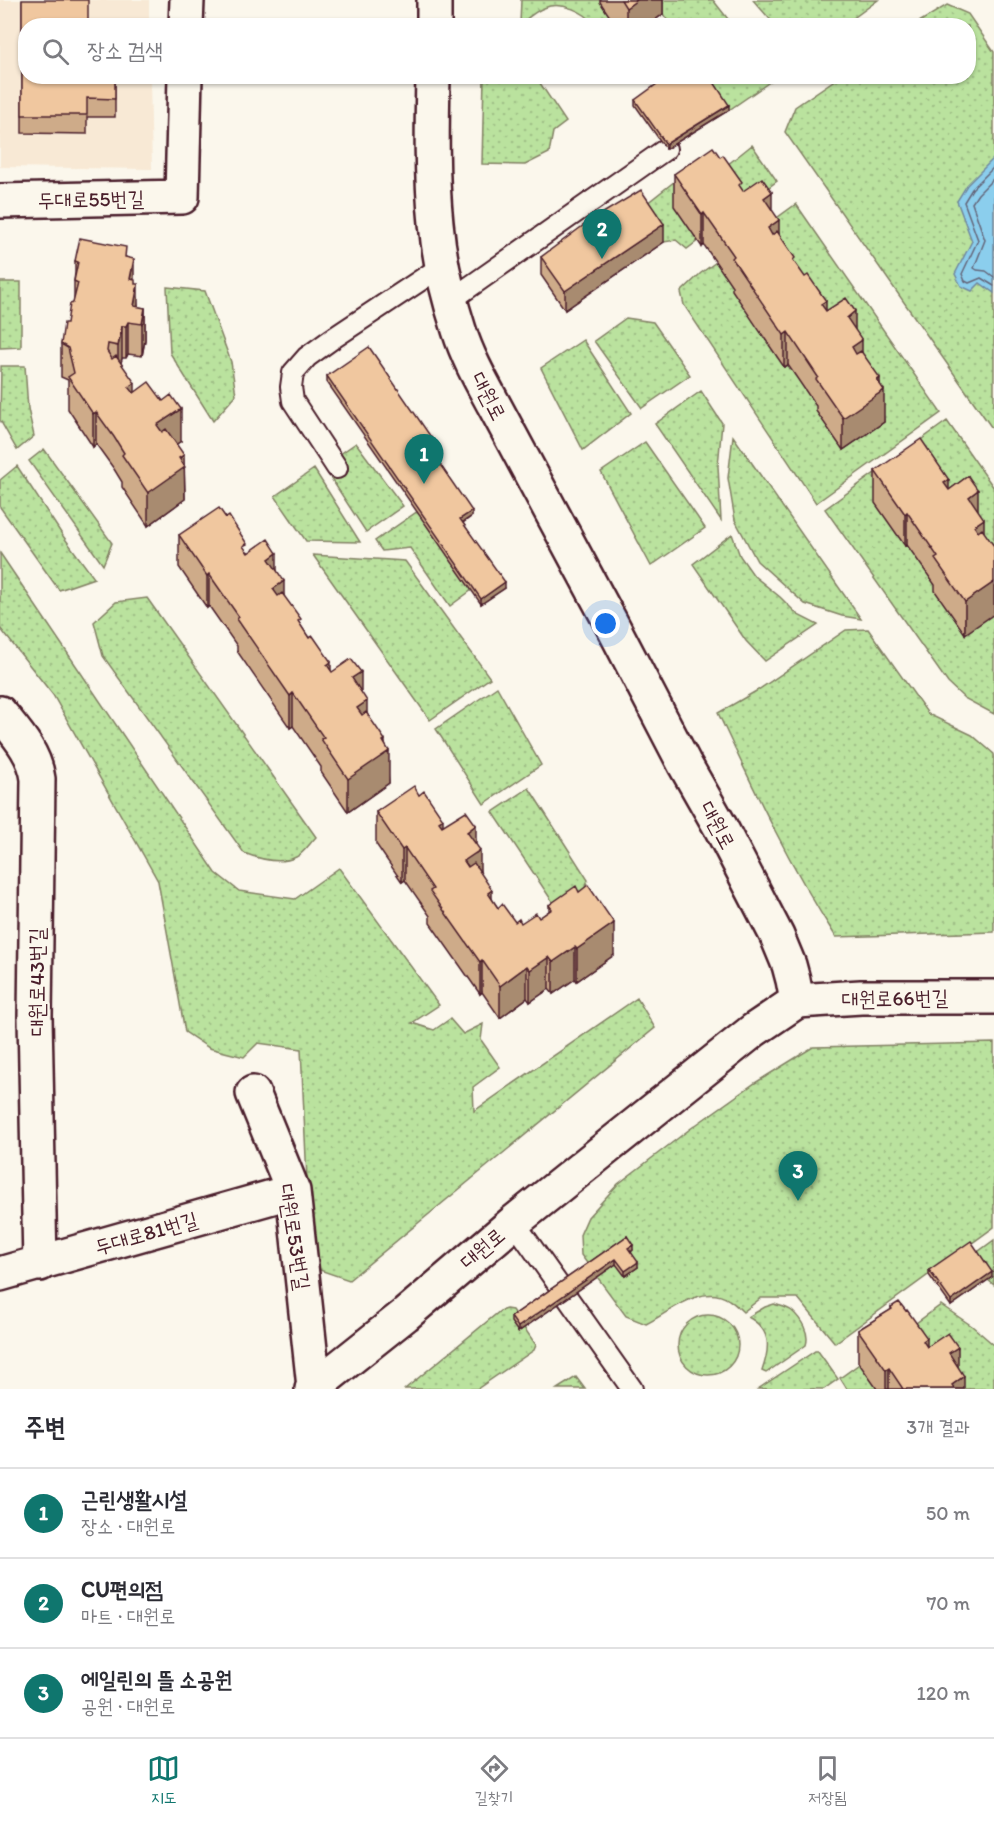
<!DOCTYPE html>
<html lang="ko">
<meta charset="utf-8">
<style>
:root{--surface:#fff;--page:#f7f7f7;--text:#2b2b33;--muted:#7c7c81;--line:#e1e1e2;--accent:#0f766e}
body{margin:0;font-family:Itim,"Poor Story",sans-serif;background:var(--page);color:var(--text)}
.you{position:absolute;left:606px;top:624px;width:21px;height:21px;margin:-15px;border:4px solid #fff;border-radius:50%;background:#1a73e8;box-shadow:0 0 0 9px #1a73e833}
.badge{display:grid;place-items:center;width:39px;height:39px;border-radius:50%;background:var(--accent);color:#fff;font-size:20px;font-weight:700}
.pin{position:absolute;translate:-50% -50px;filter:drop-shadow(0 2px 3px #0008)}
.pin::after{content:'';position:absolute;top:32px;width:21px;height:18px;background:inherit;clip-path:polygon(0 0,100% 0,50% 100%)}
.list{margin:0;padding:0;list-style:none}
h2{display:flex;justify-content:space-between;align-items:center;height:78px;margin:0;padding:0 24px;font-size:26px}
h2 small{font-size:20px;font-weight:400;color:var(--muted)}
.list li{display:grid;grid-template-columns:39px 1fr auto;gap:18px;align-items:center;box-sizing:border-box;height:90px;padding:0 24px;border-top:2px solid var(--line)}
.list b{display:block;font-size:22px;white-space:nowrap}
.list p{margin:0;font-size:20px;white-space:nowrap;color:var(--muted)}
.list em{font-size:20px;font-style:normal;color:var(--muted)}
.icon{flex:none;width:33px;height:33px;fill:none;stroke:currentColor;stroke-width:2;stroke-linecap:round;stroke-linejoin:round}
.map{position:relative;flex:none;width:994px;height:1389px;overflow:hidden}
.search{position:absolute;background:var(--surface);box-shadow:0 2px 4px #0004;left:18px;right:18px;top:18px;height:66px;display:flex;align-items:center;gap:15px;box-sizing:border-box;padding:0 21px;border-radius:24px;color:var(--muted);font-size:22px}
.sheet{height:348px;background:var(--surface)}
nav{display:flex;justify-content:space-around;align-items:center;box-sizing:border-box;height:84px;border-top:2px solid var(--line);background:var(--surface);font-size:16px;color:var(--muted)}
nav a{display:grid;justify-items:center;gap:3px}
nav .on{color:var(--accent)}
.map>svg:first-child{display:block}
.built{fill:#f8e9d5}
.park{fill:url(#park-dots);stroke:#828064;stroke-width:1.5}
.water{fill:#8bceed;stroke:#71889f;stroke-width:1.5}
.lines{fill:none;stroke-linecap:round;stroke-linejoin:round}
.shore{stroke:#646579;stroke-width:1.5}
.service-casing{stroke:#4a1f2b;stroke-width:24}
.minor-casing{stroke:#4a1f2b;stroke-width:38}
.tertiary-casing{stroke:#4a1f2b;stroke-width:38}
.service{stroke:#fbf7ec;stroke-width:20}
.minor{stroke:#fbf7ec;stroke-width:33}
.tertiary{stroke:#fbf7ec;stroke-width:33}
.wall{fill:#ceab89;stroke:#4a1f2b;stroke-width:1.5}
.shaded-wall{fill:#a88b6f;stroke:#4a1f2b;stroke-width:1.5}
.building{fill:#f0c79f;stroke:#4a1f2b;stroke-width:1.5}
.labels{text-anchor:middle;dominant-baseline:central;stroke-width:4.5;stroke-linejoin:round;paint-order:stroke}
.street-label{font-size:21px;fill:#4a1f2b;stroke:#fbf7ec}
</style>
<div class="map">
<svg width="994" height="1389" viewBox="0 0 994 1389">
<defs>
<pattern id="park-dots" width="8" height="8" patternUnits="userSpaceOnUse" patternTransform="scale(1.5)"><rect width="8" height="8" fill="#bae29e"/><path d="M2 2h.1M6 6h.1" fill="none" stroke="#a1c188" stroke-width="1.8" stroke-linecap="round"/></pattern>
</defs>
<rect width="100%" height="100%" fill="#fbf7ec"/>
<filter id="ink" filterUnits="userSpaceOnUse"><feTurbulence type="fractalNoise" baseFrequency=".0167" numOctaves="2"/><feDisplacementMap in="SourceGraphic" scale="12" xChannelSelector="R" yChannelSelector="G"/><feConvolveMatrix kernelMatrix="1 2 1 2 8 2 1 2 1" color-interpolation-filters="sRGB"/></filter>
<g filter="url(#ink)">
<!-- built -->
<path class="built" d="M0,0H149V25L26,26V76L150,77L152,169L0,167Z"/>
<!-- park -->
<path class="park" d="M521,0H713L728,19L718,25H671L663,14L647,25H594C586,11 560,1 544,8C535,11 527,19 520,24Z
M753,0H878L844,25L776,26Z
M947,5L968,14L994,52V431L785,132L795,107L839,77L968,76V26L914,25Z
M484,77H536L566,122L553,132L549,153L525,165L482,164Z
M706,77H767L771,81L729,110Z
M752,145L777,181L687,249L676,240L664,242L641,208L675,181L687,197Z
M796,204L941,413L816,503L684,305L681,292L701,273Z
M0,282H21V347L0,348Z
M167,287L205,291L231,362L236,395L213,421L170,353Z
M626,318L653,322L690,375L642,408L594,341Z
M583,340L631,413L583,450L541,368Z
M1,366H25L28,409L34,436L17,450L0,420Z
M701,391L722,423L718,466L721,520L655,424Z
M947,421L994,488V714L964,698L948,683L825,509Z
M733,436L861,619L842,616L805,604L757,561L735,520L728,478Z
M645,442L705,528L651,566L601,472Z
M356,443L403,506L366,532L323,466Z
M44,449L112,543L103,565L29,461Z
M17,466L63,536L94,578L59,590L0,507V480Z
M314,469L360,542L306,541L275,496Z
M438,497L480,584L450,606L410,548L382,551L375,541Z
M732,534L740,556L754,576L780,597L798,615L818,625L765,661L746,641L693,564Z
M0,553L216,873L239,891L295,899L339,868L439,1005L412,1023L434,1030L450,1019L463,1034L483,1024L481,1040L500,1067L473,1087L474,1111L637,998L655,1028L349,1280L311,1267L301,1049L258,1043L244,1057L209,1048L185,1032L158,881L53,695L0,628Z
M313,555L405,561L490,678L430,720Z
M147,598L316,837C310,843 303,854 296,857C280,865 259,859 244,853L103,656L94,622L116,602Z
M868,629L928,714L972,735L994,754V932L836,937C790,866 754,790 718,713L758,690L846,630Z
M497,687L541,765L484,804L436,729Z
M529,788L588,880L577,908L562,916L493,812Z
M994,1043V1227L835,1343L798,1298H761L743,1312C739,1308 734,1303 729,1300C702,1282 669,1313 646,1324L626,1316L581,1255L580,1235L588,1217L618,1184L690,1129L755,1083L813,1047Z
M994,1240V1285L988,1280L971,1257Z
M774,1304C780,1306 787,1307 792,1311C801,1319 810,1333 806,1345L766,1373L762,1371C770,1348 772,1330 748,1317L765,1307Z
M941,1305L972,1326L994,1345V1389H847L840,1378Z
M506,1309L512,1310L536,1345L534,1350L477,1389H405L500,1311Z
M678 1345a30 30 0 1 1 60 0a30 30 0 1 1-60 0Z
M815,1351H818L838,1379L824,1389H758Z
M576,1377L585,1389H557Z"/>
<!-- water -->
<path class="water" d="M994,158V293L980,283L972,291L961,286L955,274L972,241L957,201L967,185Z"/>
<g class="lines">
<!-- shore -->
<path class="shore" d="M994,167L972,189L964,202L978,240L962,274L965,281L969,283L981,278L994,286
M994,178L978,194L972,203L985,240L974,268L977,270L986,271L994,277"/>
<!-- service casing -->
<g class="service-casing">
<path id="service" d="M451,300L666,149
M337,468L293,401L291,387L293,373L307,357L332,339L442,266
M514,1222L632,1389"/>
</g>
<!-- minor casing -->
<g class="minor-casing">
<path id="minor" d="M186,26L187,0
M0,201L182,197L185,76
M0,713C16,733 35,753 38,779L35,1017L40,1264
M253,1093L293,1191L314,1387
M0,1274L293,1191"/>
</g>
<!-- tertiary casing -->
<g class="tertiary-casing">
<path id="tertiary" d="M434,26V0
M433,76C432,125 431,174 436,223C439,259 448,296 459,330C467,356 481,381 494,405L610,621L684,763L721,828L777,936L789,965L793,980L797,1001
M797,1001L861,997H994
M312,1389L405,1315L514,1222L675,1093L754,1030L797,1001"/>
</g>
<!-- service -->
<use href="#service" class="service"/>
<!-- minor -->
<use href="#minor" class="minor"/>
<!-- tertiary -->
<use href="#tertiary" class="tertiary"/>
</g>
<!-- wall -->
<path class="wall" d="M22,0L26,26L115,76V117H87V134L22,133Z
M600,0H663V14L647,26H616L600,2Z
M635,100L729,110L666,149L635,105Z
M674,174L742,190L772,210L779,234L795,264L826,311L855,330L862,354L880,383L884,422L843,450L816,411V406L788,365L784,367L732,290V286L704,245L702,247L674,206Z
M664,242L565,310L541,275V257Z
M126,257L135,284L138,307L145,308V340L142,356L128,354L126,358H122L121,363L135,393L181,441L176,444L184,466L185,499L148,526L122,487V482L114,469L96,444L93,447L68,409V380L61,377V344L74,301V281L75,273V261Z
M327,376L435,448L431,451L472,516L463,523L505,588L481,604L327,382Z
M875,471L949,490L968,476L965,634L935,591V585L907,545L905,546L875,503Z
M179,535L247,551L277,571L284,596L301,626L331,672L361,692L367,714L385,744L389,783L348,812L321,772V767L293,726L290,728L237,651V646L209,606L207,608L179,567Z
M376,812L443,826L476,845L480,872L492,899L498,908L515,922L521,923L539,918L549,911V905L614,955L577,981L575,979L553,994L549,989L530,1002L527,998L500,1018L482,992L480,994L430,923V916L405,880L402,882L376,844Z
M627,1236L633,1250L631,1252L638,1267L625,1276L616,1264L518,1332L511,1322V1317Z
M929,1270L992,1277L951,1306L929,1275Z
M891,1307L927,1346L958,1366L964,1389H877L858,1362V1330L891,1310Z"/>
<!-- shaded-wall -->
<path class="shaded-wall" d="M637,0H663V14L647,26H626V8Z
M729,105V110L666,149V144Z
M772,192V224L764,198Z
M704,213V245L702,247V215Z
M779,220V252L768,228Z
M664,224V242L565,310V291Z
M134,259V291L130,279Z
M138,284V316L134,306Z
M826,301V333L821,304Z
M145,308V340L142,356V324Z
M855,311V344L847,318Z
M128,322V354L126,358V326Z
M122,326V358L118,378V346Z
M788,332V365L784,367V335Z
M862,340V372L852,347Z
M880,378V393L884,390V422L843,450V418Z
M135,383V416L129,387Z
M181,409V441L157,457V425Z
M96,412V444L93,447V414Z
M435,443V448L428,452V447Z
M184,455L185,499L148,526V493L179,458Z
M949,480V512L944,483Z
M978,490V522L969,497Z
M472,511V516L460,524V519Z
M907,512V545L905,546V514Z
M984,519V551L974,526Z
M277,553V585L269,559Z
M209,574V606L207,608V576Z
M284,581V613L273,589Z
M505,582V588L481,604V599Z
M994,582V614L965,634V602Z
M331,662V694L327,665Z
M361,672V705L352,678Z
M293,693V726L290,728V696Z
M367,701V733L357,708Z
M385,740V754L389,751V783L348,812V779Z
M443,819V851L439,822Z
M476,825V853L480,850V882L464,861L467,832Z
M405,848V880L402,882V850Z
M492,890V922L488,893Z
M614,923V955L577,981V949Z
M575,947V979L553,994V962Z
M549,957V989L530,1002V970Z
M482,960V992L480,994V962Z
M527,966V998L500,1018V986Z
M633,1245V1250L628,1254V1248Z
M616,1259V1264L518,1332V1327Z
M638,1262V1267L625,1276V1271Z
M992,1272V1277L951,1306V1301Z
M927,1338V1370L923,1341Z
M958,1347V1380L949,1353Z
M889,1368V1389H886V1370Z
M964,1376V1389H952V1385Z"/>
<!-- building -->
<path class="building" d="M22,0H88V26H26V76H115V99L87,98V115H22Z
M621,0H637L626,8Z
M668,76H710L729,105L666,144L635,100Z
M713,147L720,157L723,155L742,182L739,185L743,191L762,178L772,192L764,198L779,220L768,228L772,235L777,231L795,258L793,260L805,277L808,275L826,301L821,304L826,311L846,298L855,311L847,318L862,340L852,347L856,354L861,351L880,378L877,380L884,390L843,418L816,379L818,377L788,332L784,335L732,258L734,256L704,213L702,215L674,174Z
M641,190L664,224L565,291L541,257L588,222Z
M80,238L126,247L125,257L134,259L130,279L135,280V284H138L134,306L145,308L142,324L128,322L126,326H122L118,346L108,344L107,351L112,359L116,356L135,383L129,387L134,393L149,382L163,401L171,395L181,409L157,425L162,432L166,429L184,455L179,458L185,467L148,493L122,455L124,453L114,437L96,412L93,414L68,377L74,373L68,348L61,344L64,323H67L70,304L73,303L78,283L74,281L78,262L75,261Z
M369,347L435,443L428,447L472,511L460,519L505,582L481,599L327,376Z
M921,439L949,480L944,483L949,490L968,476L978,490L969,497L984,519L974,526L978,532L982,529L994,546V582L965,602L935,559L938,557L907,512L905,514L875,471Z
M219,508L226,518L229,516L247,544L243,546L248,553L268,539L277,553L269,559L284,581L273,589L278,596L282,593L301,619L298,621L309,638L313,636L331,662L327,665L332,672L351,659L361,672L352,678L367,701L357,708L362,715L366,712L385,740L383,741L389,751L348,779L321,739L324,738L293,693L290,696L237,619L239,617L209,574L207,576L179,535Z
M414,786L419,795L424,791L443,819L439,822L442,826L466,811L476,825L467,832L480,850L464,861L468,867L474,863L492,890L488,893L498,908L502,904L515,922L519,919L521,923L536,913L539,918L552,909L549,905L576,886L579,892L588,885L614,923L577,949L575,947L553,962L549,957L530,970L527,966L500,986L482,960L480,962L430,891L433,889L405,848L402,850L376,812Z
M627,1236L633,1245L628,1248L638,1262L625,1271L616,1259L518,1327L511,1317Z
M971,1241L992,1272L951,1301L929,1270Z
M899,1302L906,1311L907,1310L927,1338L923,1341L927,1347L948,1333L958,1347L949,1353L964,1376L952,1385L955,1389H903L889,1368L886,1370L858,1330L892,1309L891,1307Z"/>
</g>
<g class="labels">
<!-- street labels -->
<g class="street-label">
<text transform="translate(91 199) rotate(-1)">두대로55번길</text>
<text transform="translate(489 396) rotate(63)">대원로</text>
<text transform="translate(718 825) rotate(62)">대원로</text>
<text transform="translate(36 982) rotate(-90)">대원로43번길</text>
<text transform="translate(895 998) rotate(-1)">대원로66번길</text>
<text transform="translate(146 1233) rotate(-16)">두대로81번길</text>
<text transform="translate(295 1237) rotate(81)">대원로53번길</text>
<text transform="translate(482 1248) rotate(-40)">대원로</text>
</g>
</g>
</svg>
<div class="you"></div>
<div class="pin badge" style="left:424px;top:484px">1</div>
<div class="pin badge" style="left:602px;top:259px">2</div>
<div class="pin badge" style="left:798px;top:1201px">3</div>
<div class="search"><svg class="icon" aria-label="search" viewBox="0 0 24 24"><circle cx="10" cy="10" r="6"/><path d="M15 15l6 6"/></svg>장소 검색</div>
</div>
<section class="sheet">
<h2>주변<small>3개 결과</small></h2>
<ul class="list">
<li><span class="badge">1</span><div><b>근린생활시설</b><p>장소 · 대원로</p></div><em>50 m</em></li>
<li><span class="badge">2</span><div><b>CU편의점</b><p>마트 · 대원로</p></div><em>70 m</em></li>
<li><span class="badge">3</span><div><b>에일린의 뜰 소공원</b><p>공원 · 대원로</p></div><em>120 m</em></li>
</ul>
</section>
<nav>
<a class="on"><svg class="icon" aria-label="map" viewBox="0 0 24 24"><path d="M3 6l6-2 6 2 6-2v14l-6 2-6-2-6 2zM9 4v14M15 6v14"/></svg>지도</a>
<a><svg class="icon" aria-label="directions" viewBox="0 0 24 24"><path d="M12 3l9 9-9 9-9-9zM9 14v-3h6M13 9l2 2-2 2"/></svg>길찾기</a>
<a><svg class="icon" aria-label="saved" viewBox="0 0 24 24"><path d="M7 4h10v16l-5-4-5 4z"/></svg>저장됨</a>
</nav>
